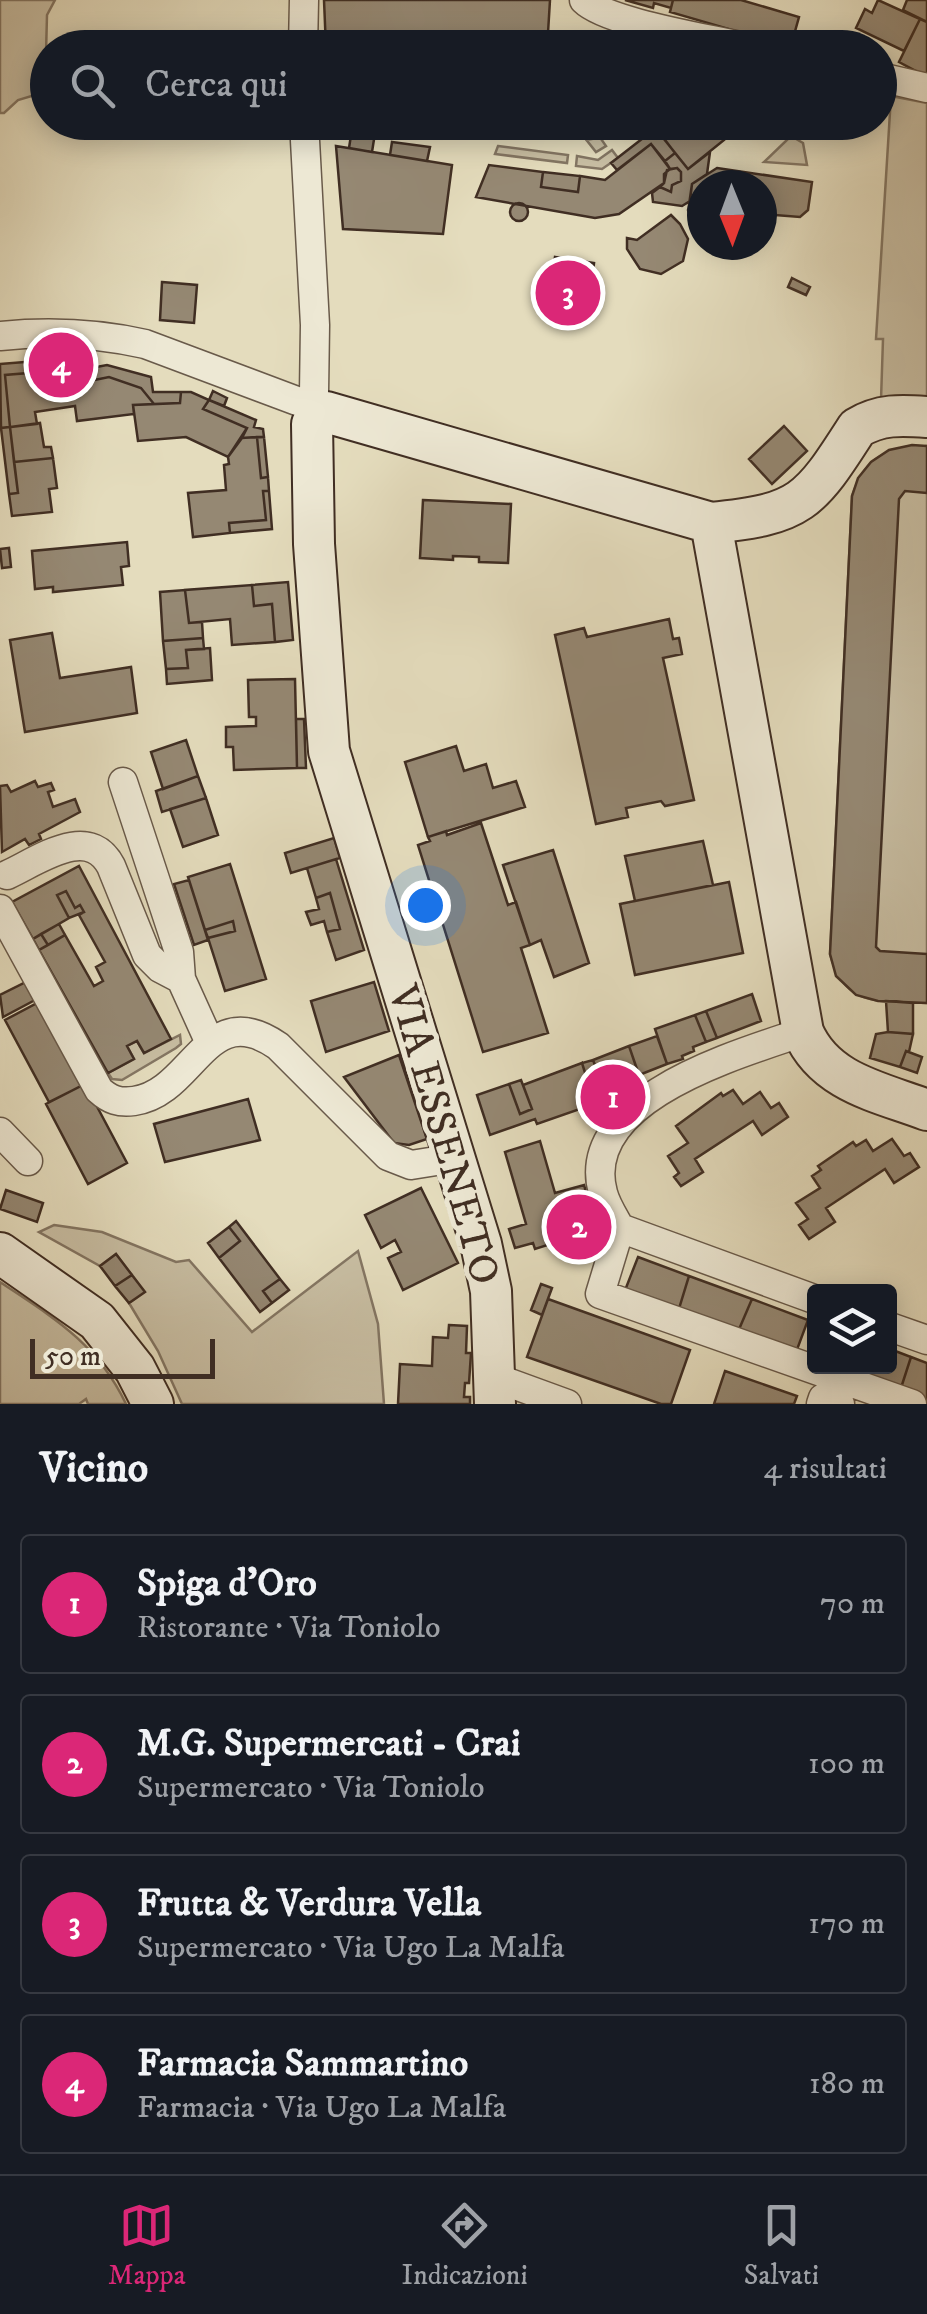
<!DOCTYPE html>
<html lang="it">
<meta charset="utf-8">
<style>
:root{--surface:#171b24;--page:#242831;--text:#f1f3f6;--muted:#9ea1a6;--line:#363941;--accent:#db2777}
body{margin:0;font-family:"IM FELL DW Pica",serif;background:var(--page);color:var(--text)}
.controls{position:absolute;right:30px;bottom:30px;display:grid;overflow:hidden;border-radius:10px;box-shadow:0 5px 25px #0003}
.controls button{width:90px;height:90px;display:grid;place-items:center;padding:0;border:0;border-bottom:2px solid var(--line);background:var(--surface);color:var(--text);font:50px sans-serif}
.compass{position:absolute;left:687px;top:170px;width:90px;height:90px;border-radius:50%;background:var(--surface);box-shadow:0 5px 25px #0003;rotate:179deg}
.scale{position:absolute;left:30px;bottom:25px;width:185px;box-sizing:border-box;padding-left:10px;border:5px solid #402e23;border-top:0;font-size:28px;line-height:35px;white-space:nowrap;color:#402e23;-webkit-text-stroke:8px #ede8d4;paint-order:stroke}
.you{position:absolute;left:425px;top:905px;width:35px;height:35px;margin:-25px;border:8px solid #fff;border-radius:50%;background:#1a73e8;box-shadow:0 0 0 15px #1a73e833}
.badge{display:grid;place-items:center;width:65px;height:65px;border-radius:50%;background:var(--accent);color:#fff;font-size:32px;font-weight:700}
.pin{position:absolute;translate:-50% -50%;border:5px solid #fff;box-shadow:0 2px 10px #0006}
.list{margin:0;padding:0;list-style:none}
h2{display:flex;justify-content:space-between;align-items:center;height:130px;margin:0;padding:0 40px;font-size:42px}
h2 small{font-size:32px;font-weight:400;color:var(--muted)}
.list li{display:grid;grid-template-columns:65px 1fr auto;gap:30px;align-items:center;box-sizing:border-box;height:140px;margin:0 20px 20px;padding:0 20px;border:2px solid var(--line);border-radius:10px}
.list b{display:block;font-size:38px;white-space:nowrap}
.list p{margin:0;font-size:32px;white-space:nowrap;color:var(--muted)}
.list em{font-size:32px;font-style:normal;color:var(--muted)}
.icon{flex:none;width:55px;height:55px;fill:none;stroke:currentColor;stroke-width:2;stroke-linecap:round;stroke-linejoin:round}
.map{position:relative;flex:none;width:927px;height:1404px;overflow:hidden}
.search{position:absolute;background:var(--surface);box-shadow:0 5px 25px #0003;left:30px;right:30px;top:30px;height:110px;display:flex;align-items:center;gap:25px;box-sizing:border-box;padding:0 35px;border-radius:55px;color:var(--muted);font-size:38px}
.sheet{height:770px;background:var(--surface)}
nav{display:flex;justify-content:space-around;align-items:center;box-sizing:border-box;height:140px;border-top:2px solid var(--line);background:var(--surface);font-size:28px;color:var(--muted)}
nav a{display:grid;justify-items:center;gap:5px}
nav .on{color:var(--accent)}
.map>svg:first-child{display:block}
.green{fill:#c8bea3;stroke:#847663;stroke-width:2.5}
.building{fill:#958873;stroke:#402e23;stroke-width:2.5}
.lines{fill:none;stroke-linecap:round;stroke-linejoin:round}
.street-casing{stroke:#695a4a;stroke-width:31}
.secondary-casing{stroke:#402e23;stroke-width:44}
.street{stroke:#ede8d4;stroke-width:28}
.secondary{stroke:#ede8d4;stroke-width:40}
.tree{fill:#998c77}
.labels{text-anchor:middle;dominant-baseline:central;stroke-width:10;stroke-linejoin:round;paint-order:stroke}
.street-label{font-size:42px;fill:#402e23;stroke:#ede8d4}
</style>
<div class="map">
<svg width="927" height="1404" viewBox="0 0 927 1404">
<rect width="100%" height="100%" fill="#e4dcbd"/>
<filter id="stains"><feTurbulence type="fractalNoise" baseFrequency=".002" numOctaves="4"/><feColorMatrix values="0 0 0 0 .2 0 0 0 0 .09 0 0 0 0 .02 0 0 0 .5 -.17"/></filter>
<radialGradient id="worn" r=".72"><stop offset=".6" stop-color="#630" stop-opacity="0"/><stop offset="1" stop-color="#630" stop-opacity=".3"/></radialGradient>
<!-- green -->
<path class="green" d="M0,0H55L47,15L45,92L18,100L4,113H0Z
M891,96L927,103V396L881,400L883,339H876Z
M573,123H590L606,146L596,152Z
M791,136L803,143L807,165L764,162Z
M498,146L568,155L567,163L495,154Z
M612,150L618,158L602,169L576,166L577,156L598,160Z
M927,446V1003C880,1001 844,1008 830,954L852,496C867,453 885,451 927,446Z
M180,1035L181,1044L176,1048L122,1080L112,1079L108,1073L134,1059L127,1046L137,1041L144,1053Z
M54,1225L102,1232L176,1262L189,1260L252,1332L358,1251L378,1324L384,1404H182L158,1351L129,1303L144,1292L116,1254L100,1266L39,1232Z
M0,1282C54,1318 97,1343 126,1404H88L86,1399L79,1404H0Z"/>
<!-- building -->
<path class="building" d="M324,0H550L548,33L545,48H326Z
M625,0H673L671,8L654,3L653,8Z
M673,0H741L799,17L792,42L782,39L781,44L765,39L764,43L752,39L753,36L670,12Z
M878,0L920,19L904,51L856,28L865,9L872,13Z
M907,0H927V22L903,10Z
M920,19L927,22V77L899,62Z
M656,128L675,153L665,161L651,144L617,170L611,163Z
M352,129L375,133L372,152L349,148Z
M679,129L721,135L724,140L688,169L664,139Z
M392,142L430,147L427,161L390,155Z
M651,144L670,169L664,174V183L619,214L595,218L476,197L489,165L543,172L541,187L578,192L580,176L605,180Z
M336,146L452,165L443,234L343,229Z
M710,152L707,174L692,184L690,201L682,206L653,202L652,193L660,187L671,192L672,185L681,181V172L677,168L670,169L665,161L675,153L688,169Z
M677,168L681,172V181L672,185L671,192L660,187L664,183L667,170Z
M717,168L812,182L808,210L800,217L762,214V185H702V202L693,201L689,205L692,184Z
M543,172L580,176L578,192L541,187Z
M688 210a8 8 0 1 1 16 0a8 8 0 1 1-16 0Z
M510 212a9 9 0 1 1 18 0a9 9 0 1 1-18 0Z
M671,215L680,224L688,239L683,261L661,274L640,269L627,249V238L637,240Z
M555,257L594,263L591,287L551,281Z
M792,278L810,287L806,295L788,287Z
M162,282L197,285L194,323L160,320Z
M74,358L75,371L107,365L151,377L153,392H181L180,403L154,404L141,388L109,377L75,384L73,378L53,371L5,375L10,427L1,428L0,364Z
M53,371L73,378L75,384L109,377L141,388L154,404L133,405L134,414L77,421L75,406L35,412L37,424L10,427L5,375Z
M213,391L227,398L224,406L209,400Z
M181,392H191L209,400L203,409L247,428L228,457L186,437L138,441L133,405L180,403Z
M209,400L256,420L254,427L263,429L264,437L242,438L247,428L203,409Z
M40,423L44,447H51L53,458L14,462L10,427Z
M784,426L807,451L772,484L749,459Z
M10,427L18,493L9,494L1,428Z
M257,437H264L268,477L261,478Z
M257,437L261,478L268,477L269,491H263L266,520L229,523L230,533L193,537L188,493L226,490L224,465L229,464L228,457L242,438Z
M912,445L927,446V493L905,491L899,499L876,947L880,951L927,954V1003L878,1001L856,995L836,976L830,954L852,496L858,478L871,462L889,450Z
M53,458L57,488L49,489L52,512L12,516L9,494L18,493L14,462Z
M263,491H269L272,529L230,533L229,523L266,520Z
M423,500L511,504L508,563L479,562V557L453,556V560L420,558Z
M127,542L129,566L121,567L123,585L53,592V587L35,589L32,551Z
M9,548L11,567L2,568L0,549Z
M288,582L293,640L275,642L272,604L254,606L252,585Z
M252,585L254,606L272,604L275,642L232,645L230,619L189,623L185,590Z
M185,590L189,623L202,622L203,638L163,641L160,592Z
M669,619L673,639L679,638L682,654L663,658L694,800L665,806L661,801L626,808L628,817L596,824L555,635L584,628L587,637Z
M52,633L60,678L131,667L137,713L25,732L10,640Z
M203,638L204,649L186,650L188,668L166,669L163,641Z
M210,648L212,680L167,684L166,669L188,668L186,650Z
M295,679L297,768L234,770L233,747H226V727L256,726V717H249L248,680Z
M296,719H304L306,768H297Z
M186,740L198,776L163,789L151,752Z
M456,746L464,771L486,764L493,788L516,781L525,807L428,837L405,762Z
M198,776L206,798L162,812L156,791Z
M35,781L38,787L51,783L54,790L48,792L53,807L75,799L80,812L39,834L41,839L29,845L25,839L2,852L0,786L7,785L11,792Z
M206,798L218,835L183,847L170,809Z
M481,823L508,905L516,902L530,945L521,948L548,1033L483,1052L418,845L430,841L428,837L446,831L447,835Z
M334,838L340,858L291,873L285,853Z
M703,841L713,885L635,901L625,856Z
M553,850L589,963L554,977L541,940L530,945L503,865Z
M336,859L364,950L336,960L327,932L340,929L330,893L316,898L307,868Z
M230,864L266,979L225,991L208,938L235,931L233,921L205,930L188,877Z
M79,866L171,1039L144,1053L137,1041L127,1046L134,1059L108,1073L39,950L65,935L94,986L103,981L96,967L105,962L79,915L84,912L80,905L75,908L66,891L57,895L69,918L33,939L12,902Z
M189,880L208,940L194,945L174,884Z
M729,882L743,953L635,975L620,904Z
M66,891L75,908L80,905L84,912L69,918L57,895Z
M330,893L340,929L327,932L324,921L311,925L306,912L319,909L316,898Z
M233,921L235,931L208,938L205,930Z
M59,924L65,935L48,945L41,934Z
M41,934L48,945L39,950L33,939Z
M26,982L35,1000L3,1017L0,995Z
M374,982L389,1031L326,1052L311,1001Z
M752,994L761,1021L717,1038L706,1011Z
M41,1001L85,1084L49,1102L5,1020Z
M886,1001L913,1003V1034L888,1032Z
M706,1011L717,1038L706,1042L695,1015Z
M695,1015L706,1042L693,1047L694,1051L682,1056L683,1059L667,1064L655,1029Z
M888,1032L913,1034L909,1052L906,1051L900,1067L870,1058L876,1034Z
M657,1036L667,1064L639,1075L629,1046Z
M629,1046L643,1087L537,1124L535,1119L490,1135L477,1095L509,1084L520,1114L532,1109L523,1085L582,1063L591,1092L609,1086L604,1071L598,1073L593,1060Z
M906,1051L922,1057L917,1073L900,1067Z
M399,1055L427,1139L409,1145L394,1143L344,1077Z
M593,1060L598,1073L604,1071L609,1086L591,1092L582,1063Z
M521,1080L532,1109L520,1114L509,1084Z
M85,1084L127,1163L88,1184L46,1104Z
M733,1090L743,1104L760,1092L771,1108L779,1103L788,1117L762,1135L753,1121L695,1159L703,1172L681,1186L674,1177L679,1173L668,1156L688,1143L676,1126L721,1093L723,1096Z
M248,1099L260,1140L165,1162L154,1124Z
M892,1139L904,1156L910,1153L919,1167L894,1183L885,1169L826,1208L835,1222L809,1239L799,1225L808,1219L796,1203L820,1188L812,1176L821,1170L818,1166L853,1142L856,1146L866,1140L873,1151Z
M540,1141L555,1193L584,1185L596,1226L553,1238L554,1243L535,1249L533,1243L515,1248L509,1229L526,1224L505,1152Z
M421,1188L458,1263L403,1290L388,1258L401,1252L395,1240L381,1248L365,1215Z
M6,1190L43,1203L37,1222L0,1209Z
M236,1221L280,1279L263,1291L272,1303L260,1312L219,1258L240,1241L229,1227Z
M229,1227L240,1241L219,1258L208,1243Z
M116,1254L132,1275L115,1286L100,1266Z
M638,1257L689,1276L678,1312L624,1293Z
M132,1275L145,1292L129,1303L115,1286Z
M689,1276L752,1299L737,1334L678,1312Z
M280,1279L289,1290L272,1303L263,1291Z
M541,1284L552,1288L542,1315L531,1310Z
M548,1299L690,1350L671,1404H661L527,1357Z
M752,1299L808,1320L795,1355L737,1334Z
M449,1325L467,1326L466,1353H471L469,1383H465L464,1397H470V1404H398L400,1364L432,1366L433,1337L448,1338Z
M890,1349L911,1357L900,1391L847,1372L849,1366H890Z
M911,1357L927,1363V1401L900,1391Z
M725,1371L797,1396L794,1404H714Z"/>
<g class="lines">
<!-- street casing -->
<g class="street-casing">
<path id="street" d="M584,0C607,23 713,39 749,48
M303,48L304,0
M880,77L927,88
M304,122L315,325L314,393
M0,336C50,331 96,333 145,344L297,401
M123,782L179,952L181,979
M7,875C38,861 88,823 111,866L147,955L160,968L181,979L210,1043
M0,909L99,1090C110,1100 119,1103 134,1101C194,1093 206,996 278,1046L388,1156L411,1165L455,1158
M0,1132L28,1161
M620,1228L600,1294L912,1404
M620,1228C614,1217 606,1205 603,1193C577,1099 739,1054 803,1032
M620,1228L814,1299
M890,1327L927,1340
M496,1378L567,1404
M821,1404L823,1398L840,1404"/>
</g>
<!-- secondary casing -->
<g class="secondary-casing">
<path id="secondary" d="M326,412L711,523C801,514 809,503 857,428C880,414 901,415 927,417
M312,424L314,544L329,751L481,1244L491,1291L495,1404
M711,523L803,1032C825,1083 880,1092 927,1110
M0,1253L97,1321L135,1369L153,1404"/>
</g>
<!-- street -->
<use href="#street" class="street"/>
<!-- secondary -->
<use href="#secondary" class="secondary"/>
</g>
<!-- trees -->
<circle class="tree" cx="589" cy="132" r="9"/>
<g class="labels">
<!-- street labels -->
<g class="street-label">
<text transform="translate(443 1135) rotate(74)">VIA ESSENETO</text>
</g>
</g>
<rect width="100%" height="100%" filter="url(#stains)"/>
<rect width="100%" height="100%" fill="url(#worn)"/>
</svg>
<div class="controls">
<button><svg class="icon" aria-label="layers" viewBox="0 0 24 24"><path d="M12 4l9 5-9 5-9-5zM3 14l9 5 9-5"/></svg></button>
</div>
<svg class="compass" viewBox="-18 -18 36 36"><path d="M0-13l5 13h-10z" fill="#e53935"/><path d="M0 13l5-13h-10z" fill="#9ea1a6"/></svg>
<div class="scale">50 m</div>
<div class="you"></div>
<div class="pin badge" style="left:613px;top:1097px">1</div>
<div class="pin badge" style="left:579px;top:1227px">2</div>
<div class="pin badge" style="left:568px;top:293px">3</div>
<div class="pin badge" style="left:61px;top:365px">4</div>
<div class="search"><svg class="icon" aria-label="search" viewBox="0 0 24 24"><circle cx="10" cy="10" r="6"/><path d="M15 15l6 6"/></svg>Cerca qui</div>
</div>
<section class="sheet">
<h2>Vicino<small>4 risultati</small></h2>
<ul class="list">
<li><span class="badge">1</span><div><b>Spiga d'Oro</b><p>Ristorante · Via Toniolo</p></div><em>70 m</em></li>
<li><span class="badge">2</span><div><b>M.G. Supermercati - Crai</b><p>Supermercato · Via Toniolo</p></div><em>100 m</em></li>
<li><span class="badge">3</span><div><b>Frutta &amp; Verdura Vella</b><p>Supermercato · Via Ugo La Malfa</p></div><em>170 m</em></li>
<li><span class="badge">4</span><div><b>Farmacia Sammartino</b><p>Farmacia · Via Ugo La Malfa</p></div><em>180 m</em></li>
</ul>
</section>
<nav>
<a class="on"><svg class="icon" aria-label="map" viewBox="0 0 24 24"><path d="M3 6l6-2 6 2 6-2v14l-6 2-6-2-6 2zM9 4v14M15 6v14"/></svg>Mappa</a>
<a><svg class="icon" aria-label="directions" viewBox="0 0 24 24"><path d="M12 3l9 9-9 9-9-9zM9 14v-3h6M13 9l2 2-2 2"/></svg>Indicazioni</a>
<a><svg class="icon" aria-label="saved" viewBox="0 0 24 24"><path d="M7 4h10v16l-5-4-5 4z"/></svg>Salvati</a>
</nav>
